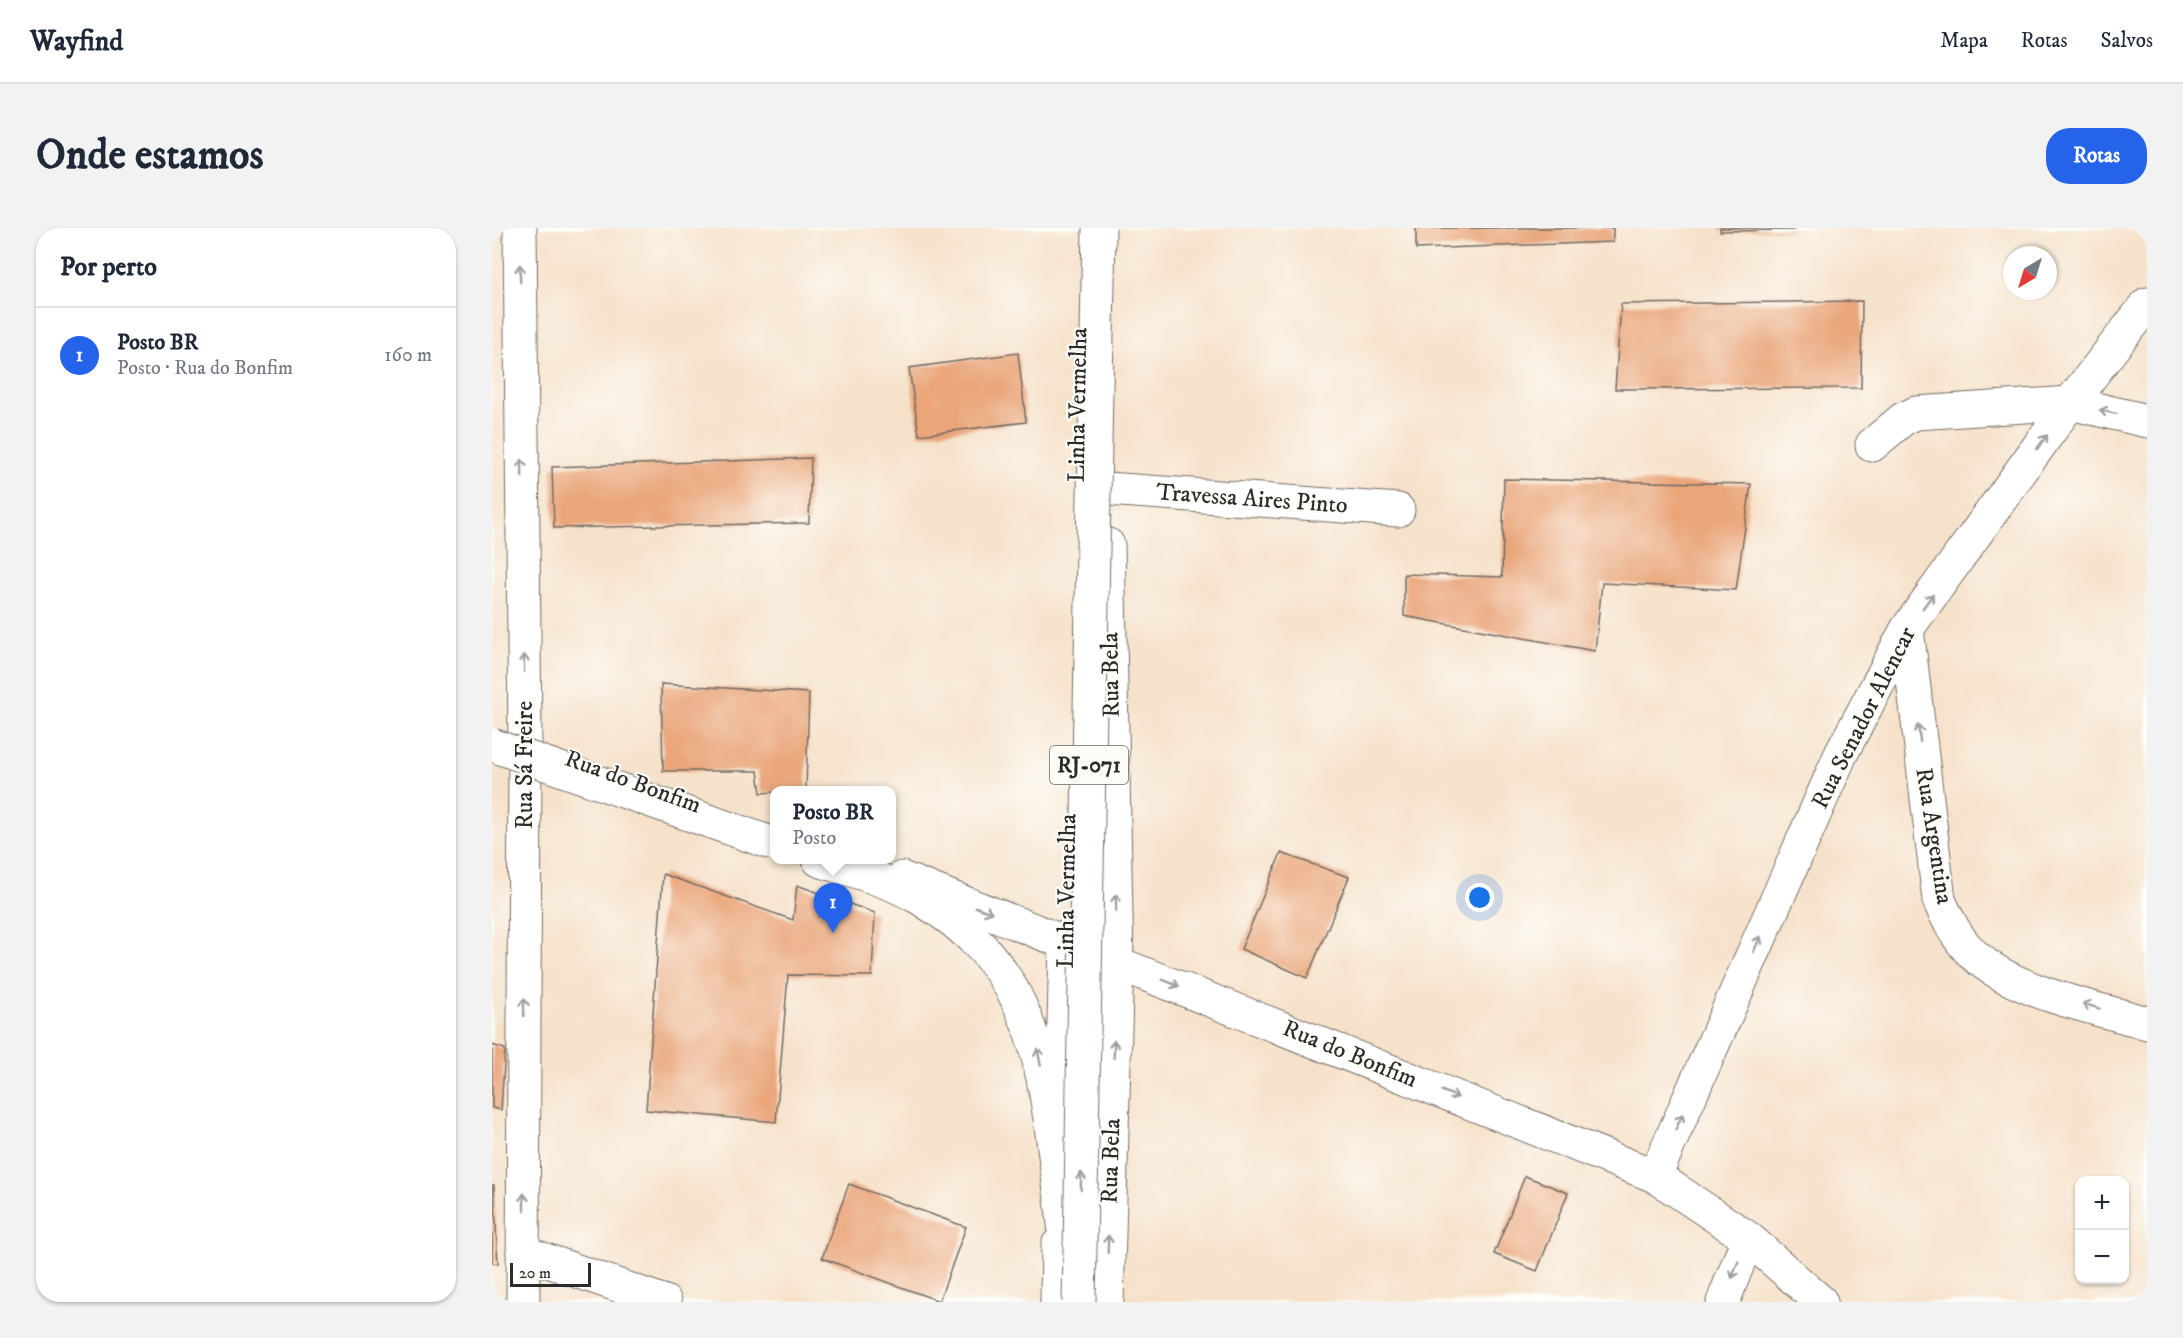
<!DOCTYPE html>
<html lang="pt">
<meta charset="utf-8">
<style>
:root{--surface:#fff;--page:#f2f2f3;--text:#1f2937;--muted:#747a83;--line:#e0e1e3;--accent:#2563eb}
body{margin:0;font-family:"IM FELL DW Pica",serif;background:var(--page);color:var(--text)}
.controls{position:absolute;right:18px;bottom:18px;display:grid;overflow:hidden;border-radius:12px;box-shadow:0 2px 4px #0004}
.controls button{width:54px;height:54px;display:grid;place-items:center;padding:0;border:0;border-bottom:2px solid var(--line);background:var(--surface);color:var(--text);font:30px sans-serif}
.compass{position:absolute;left:1511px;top:18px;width:54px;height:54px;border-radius:50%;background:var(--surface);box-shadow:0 2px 4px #0004;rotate:218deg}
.scale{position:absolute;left:18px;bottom:15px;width:81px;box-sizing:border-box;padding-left:6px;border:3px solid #2b2b2b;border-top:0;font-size:16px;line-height:21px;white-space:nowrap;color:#2b2b2b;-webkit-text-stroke:4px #fdfcf7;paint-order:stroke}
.you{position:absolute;left:988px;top:670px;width:21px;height:21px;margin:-15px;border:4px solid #fff;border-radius:50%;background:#1a73e8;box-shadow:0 0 0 9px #1a73e833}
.badge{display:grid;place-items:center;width:39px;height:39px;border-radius:50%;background:var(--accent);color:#fff;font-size:20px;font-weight:700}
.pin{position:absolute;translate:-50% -50px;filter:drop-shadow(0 2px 3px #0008)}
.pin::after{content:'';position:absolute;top:32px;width:21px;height:18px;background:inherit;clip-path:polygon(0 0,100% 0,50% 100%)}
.popup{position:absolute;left:278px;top:558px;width:126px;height:78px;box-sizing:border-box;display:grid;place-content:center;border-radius:12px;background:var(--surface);filter:drop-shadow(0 2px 4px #0005);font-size:20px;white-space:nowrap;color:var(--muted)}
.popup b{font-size:22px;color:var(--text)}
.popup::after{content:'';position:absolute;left:50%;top:100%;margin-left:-12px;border:12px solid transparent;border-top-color:var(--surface)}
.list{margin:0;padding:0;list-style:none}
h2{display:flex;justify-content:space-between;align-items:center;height:78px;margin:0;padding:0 24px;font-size:26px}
h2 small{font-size:20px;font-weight:400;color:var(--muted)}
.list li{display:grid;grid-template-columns:39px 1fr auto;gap:18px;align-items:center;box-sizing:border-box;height:96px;padding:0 24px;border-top:2px solid var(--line)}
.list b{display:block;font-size:22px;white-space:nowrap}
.list p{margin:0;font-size:20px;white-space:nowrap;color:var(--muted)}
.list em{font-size:20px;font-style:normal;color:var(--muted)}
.map{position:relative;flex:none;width:1655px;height:1074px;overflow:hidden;border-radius:24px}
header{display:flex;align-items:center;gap:36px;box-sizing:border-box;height:84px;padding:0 30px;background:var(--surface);border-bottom:2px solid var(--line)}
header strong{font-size:28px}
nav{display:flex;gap:33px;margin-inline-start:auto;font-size:21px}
.intro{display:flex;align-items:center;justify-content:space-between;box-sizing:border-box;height:144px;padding:0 36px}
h1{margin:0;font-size:42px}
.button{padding:15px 27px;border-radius:24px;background:var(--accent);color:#fff;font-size:21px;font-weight:700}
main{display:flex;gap:36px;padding:0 36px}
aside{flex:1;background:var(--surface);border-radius:24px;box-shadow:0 2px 4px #0004}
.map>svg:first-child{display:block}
.building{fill:#eaa579}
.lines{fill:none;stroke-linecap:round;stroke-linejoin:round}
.minor-casing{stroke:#726b63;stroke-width:35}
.major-casing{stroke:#726b63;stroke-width:35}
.highway-casing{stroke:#726b63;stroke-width:35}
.minor{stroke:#fff;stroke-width:33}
.major{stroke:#fff;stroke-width:33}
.highway{stroke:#fff;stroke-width:33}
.highway-bridge-casing{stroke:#726b63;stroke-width:35;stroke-linecap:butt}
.highway-bridge{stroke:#fff;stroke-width:33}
.oneway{stroke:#a0a0a0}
.labels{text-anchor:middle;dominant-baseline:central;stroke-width:4.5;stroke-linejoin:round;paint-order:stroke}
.shield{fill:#fdfcf7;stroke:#6a6a68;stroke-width:1.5}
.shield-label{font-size:22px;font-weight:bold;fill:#2b2b2b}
.street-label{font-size:24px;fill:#2b2b2b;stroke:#fdfcf7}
</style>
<header>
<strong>Wayfind</strong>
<nav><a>Mapa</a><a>Rotas</a><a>Salvos</a></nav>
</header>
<div class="intro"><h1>Onde estamos</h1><a class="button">Rotas</a></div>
<main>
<aside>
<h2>Por perto<small></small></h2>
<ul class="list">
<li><span class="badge">1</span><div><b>Posto BR</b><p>Posto · Rua do Bonfim</p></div><em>160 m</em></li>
</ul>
</aside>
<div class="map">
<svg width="1655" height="1074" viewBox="0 0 1655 1074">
<rect width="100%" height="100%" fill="#fdfcf7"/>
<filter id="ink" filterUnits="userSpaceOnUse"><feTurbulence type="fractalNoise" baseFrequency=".0167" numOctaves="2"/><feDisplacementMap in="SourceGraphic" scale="12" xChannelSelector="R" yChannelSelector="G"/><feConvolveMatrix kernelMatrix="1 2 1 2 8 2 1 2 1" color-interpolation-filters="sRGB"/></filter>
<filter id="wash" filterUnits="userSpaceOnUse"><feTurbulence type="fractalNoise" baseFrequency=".008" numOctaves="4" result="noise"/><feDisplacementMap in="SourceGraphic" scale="24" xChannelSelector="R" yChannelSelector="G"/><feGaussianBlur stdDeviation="1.35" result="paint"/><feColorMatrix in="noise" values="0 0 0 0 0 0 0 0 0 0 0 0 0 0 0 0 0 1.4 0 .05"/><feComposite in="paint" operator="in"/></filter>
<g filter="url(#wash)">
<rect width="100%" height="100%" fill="#f6e2cb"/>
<g id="blocks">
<!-- building -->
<path class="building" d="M924,0H1121V14L924,21Z
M1228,0H1301V2L1228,3Z
M1370,73L1369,160L1123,161L1129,76Z
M526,125L534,194L427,207L417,140Z
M319,230L317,295L62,300L60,239Z
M1012,251L1259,256L1244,362L1110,355L1103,423L912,388V346L1010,349Z
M169,456L317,465L314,562L269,565L266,543H171Z
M789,625L857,649L815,750L749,721Z
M171,646L301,692L305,657L383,685L380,748L296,747L284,894L154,882Z
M0,817L13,821L9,882L0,880Z
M1033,948L1076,965L1045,1043L1002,1026Z
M357,956L474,999L447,1073L330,1030Z
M0,957H2L6,1036L0,1035Z"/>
</g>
</g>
<g filter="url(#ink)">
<use href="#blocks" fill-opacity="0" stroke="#726b63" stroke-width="1.5"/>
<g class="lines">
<!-- minor casing -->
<g class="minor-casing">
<path id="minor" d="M1380,217L1411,191L1424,185L1578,175L1655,193
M615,261L906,282
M1415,401L1447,672C1456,692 1465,711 1481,726C1522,765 1602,779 1655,795
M410,650L1163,948L1256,1010L1329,1074
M1163,948L1349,526L1415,401L1578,175L1655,76
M31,1024L173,1074
M615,1074L625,733L616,317
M1231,1074L1256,1010"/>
</g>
<!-- major casing -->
<g class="major-casing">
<path id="major" d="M28,0L33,515L31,1074"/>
</g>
<!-- highway casing -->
<g class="highway-casing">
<path id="highway" d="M327,632C361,643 398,652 429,671C530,732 548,811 562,920C568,961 574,1001 576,1042
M570,873L574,716
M565,1074L566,1017"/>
</g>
<!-- minor -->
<use href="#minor" class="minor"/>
<!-- major -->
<use href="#major" class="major"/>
<!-- highway -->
<use href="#highway" class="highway"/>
<!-- highway-bridge casing -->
<g class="highway-bridge-casing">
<path id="highway-bridge" d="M0,517L282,616
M587,1074L607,0"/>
</g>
<!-- highway-bridge -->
<use href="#highway-bridge" class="highway-bridge"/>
</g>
<!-- one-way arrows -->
<defs><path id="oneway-shaft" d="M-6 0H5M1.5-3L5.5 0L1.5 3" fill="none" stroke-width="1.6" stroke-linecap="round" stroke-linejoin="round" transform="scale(1.5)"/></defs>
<g class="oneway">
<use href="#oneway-shaft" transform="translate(28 45) rotate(-91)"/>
<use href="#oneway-shaft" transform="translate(1616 184) rotate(-167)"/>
<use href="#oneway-shaft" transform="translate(1550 214) rotate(-54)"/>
<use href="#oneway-shaft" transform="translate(30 240) rotate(-91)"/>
<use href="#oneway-shaft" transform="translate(1436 373) rotate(-54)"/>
<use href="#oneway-shaft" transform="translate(32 435) rotate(-91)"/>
<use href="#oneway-shaft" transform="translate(1427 505) rotate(-97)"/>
<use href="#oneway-shaft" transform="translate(624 675) rotate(-91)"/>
<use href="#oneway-shaft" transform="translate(492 682) rotate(21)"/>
<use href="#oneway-shaft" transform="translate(1265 716) rotate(-66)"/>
<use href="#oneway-shaft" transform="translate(679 755) rotate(22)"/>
<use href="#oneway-shaft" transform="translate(1599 778) rotate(-163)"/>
<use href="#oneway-shaft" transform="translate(32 779) rotate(-90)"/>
<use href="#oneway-shaft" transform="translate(622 821) rotate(-88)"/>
<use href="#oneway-shaft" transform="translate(547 829) rotate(-101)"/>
<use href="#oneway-shaft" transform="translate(958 866) rotate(22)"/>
<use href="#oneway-shaft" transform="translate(1187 894) rotate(-66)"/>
<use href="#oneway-shaft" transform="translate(589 953) rotate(-89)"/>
<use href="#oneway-shaft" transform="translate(32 974) rotate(-90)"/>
<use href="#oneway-shaft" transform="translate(616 1016) rotate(-88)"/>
<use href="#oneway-shaft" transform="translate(1243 1042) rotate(111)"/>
</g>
</g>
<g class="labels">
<!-- shield labels -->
<rect class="shield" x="558" y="518" width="78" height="38" rx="4.5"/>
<g class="shield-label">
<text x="597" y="537">RJ-071</text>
</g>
<!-- street labels -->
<g class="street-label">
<text transform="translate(586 177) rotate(-89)">Linha Vermelha</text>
<text transform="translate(760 271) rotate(4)">Travessa Aires Pinto</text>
<text transform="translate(619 447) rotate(-91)">Rua Bela</text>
<text transform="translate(1372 490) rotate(-63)">Rua Senador Alencar</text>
<text transform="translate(33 537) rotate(-90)">Rua Sá Freire</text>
<text transform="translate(141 554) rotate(20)">Rua do Bonfim</text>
<text transform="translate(1442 608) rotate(81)">Rua Argentina</text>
<text transform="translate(575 663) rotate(-89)">Linha Vermelha</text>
<text transform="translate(858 826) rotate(22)">Rua do Bonfim</text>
<text transform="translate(619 933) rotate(-88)">Rua Bela</text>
</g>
</g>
</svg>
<div class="controls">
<button>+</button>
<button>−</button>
</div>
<svg class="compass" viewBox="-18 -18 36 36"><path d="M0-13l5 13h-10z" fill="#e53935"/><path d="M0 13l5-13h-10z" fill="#747a83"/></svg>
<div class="scale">20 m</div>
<div class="you"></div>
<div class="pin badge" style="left:341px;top:705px">1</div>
<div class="popup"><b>Posto BR</b>Posto</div>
</div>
</main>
